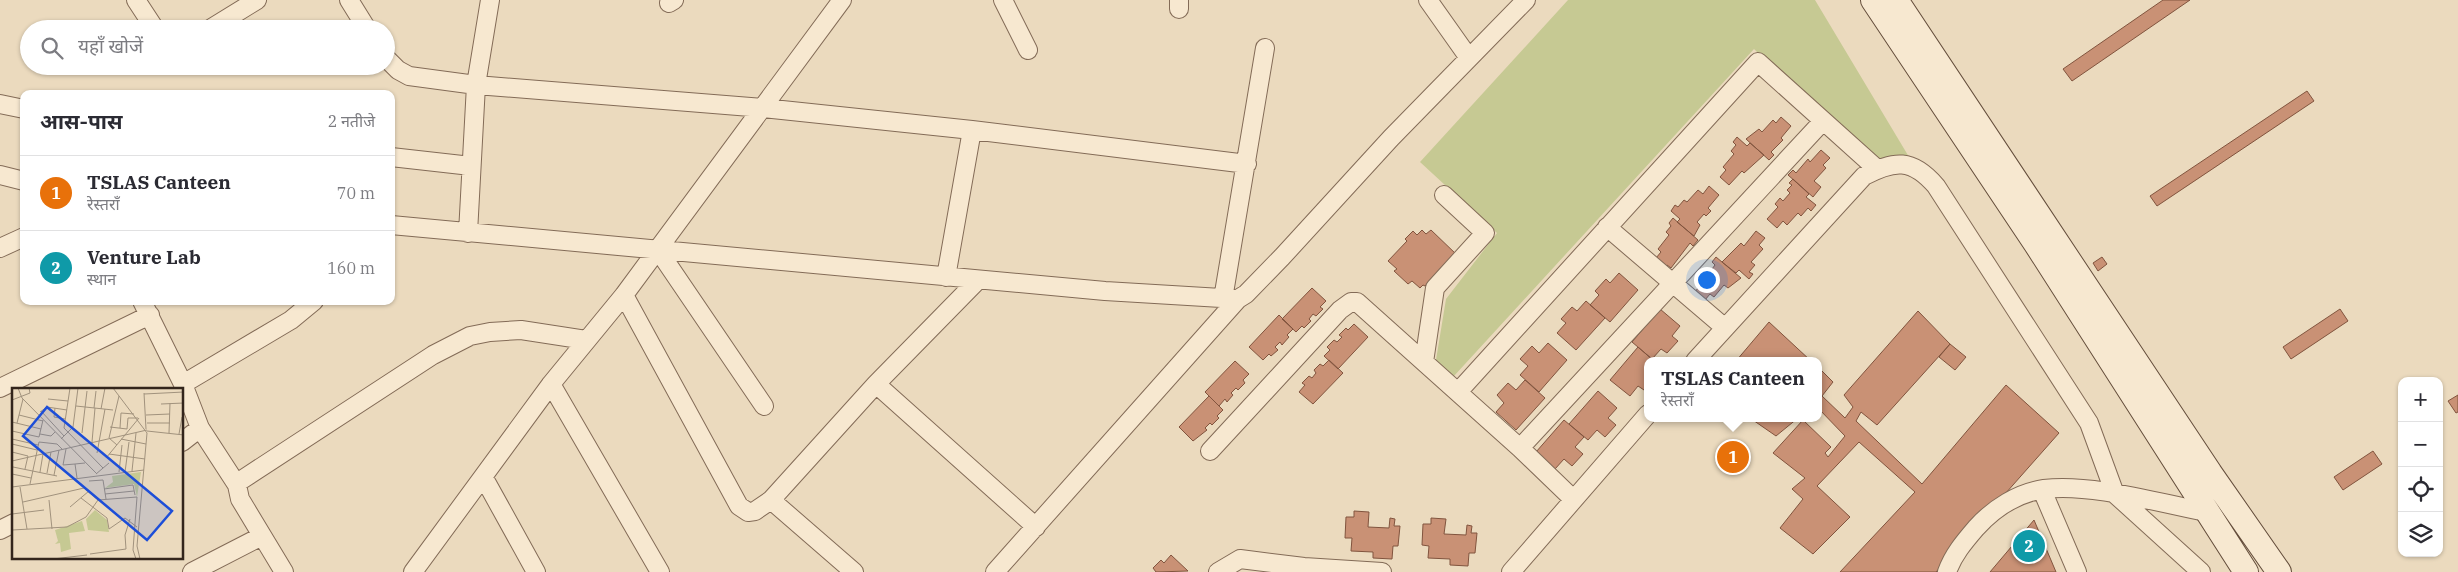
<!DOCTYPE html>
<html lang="hi">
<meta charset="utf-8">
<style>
:root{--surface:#fff;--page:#f2f2f3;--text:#2b2b33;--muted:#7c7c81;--line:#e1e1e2;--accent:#ea580c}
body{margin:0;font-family:"IBM Plex Serif","Noto Sans Devanagari",serif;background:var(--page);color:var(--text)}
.controls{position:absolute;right:15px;bottom:15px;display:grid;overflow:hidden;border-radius:10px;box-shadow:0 1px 4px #0004}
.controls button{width:45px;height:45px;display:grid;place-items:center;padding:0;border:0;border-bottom:1px solid var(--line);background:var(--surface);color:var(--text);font:25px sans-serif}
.you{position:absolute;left:1706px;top:279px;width:18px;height:18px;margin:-12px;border:4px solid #fff;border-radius:50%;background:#1a73e8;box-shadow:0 0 0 8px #1a73e833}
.badge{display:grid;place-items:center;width:32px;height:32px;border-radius:50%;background:var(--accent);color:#fff;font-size:16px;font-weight:700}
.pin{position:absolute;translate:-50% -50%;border:2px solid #fff;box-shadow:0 1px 5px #0006}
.popup{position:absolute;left:1644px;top:357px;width:178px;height:65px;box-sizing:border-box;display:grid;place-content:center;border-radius:10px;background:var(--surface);filter:drop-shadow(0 1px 4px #0005);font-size:16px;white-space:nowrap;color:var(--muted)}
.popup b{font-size:19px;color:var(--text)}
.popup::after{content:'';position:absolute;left:50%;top:100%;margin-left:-10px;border:10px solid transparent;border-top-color:var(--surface)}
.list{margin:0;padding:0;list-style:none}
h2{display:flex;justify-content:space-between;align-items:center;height:65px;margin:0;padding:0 20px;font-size:21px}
h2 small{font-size:16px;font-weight:400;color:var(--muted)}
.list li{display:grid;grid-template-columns:32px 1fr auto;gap:15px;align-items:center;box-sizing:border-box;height:75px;padding:0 20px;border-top:1px solid var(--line)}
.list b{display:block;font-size:19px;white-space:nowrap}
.list p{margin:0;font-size:16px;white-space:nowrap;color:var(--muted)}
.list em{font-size:16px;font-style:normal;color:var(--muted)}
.icon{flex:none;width:28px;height:28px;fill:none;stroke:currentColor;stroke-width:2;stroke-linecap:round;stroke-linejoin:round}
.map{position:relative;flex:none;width:2458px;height:572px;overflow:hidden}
.search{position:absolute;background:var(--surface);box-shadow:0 1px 4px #0004;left:20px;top:20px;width:375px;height:55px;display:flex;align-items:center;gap:12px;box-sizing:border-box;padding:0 18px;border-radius:28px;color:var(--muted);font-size:19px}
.panel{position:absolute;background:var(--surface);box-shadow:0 1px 4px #0004;left:20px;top:90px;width:375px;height:215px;border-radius:10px}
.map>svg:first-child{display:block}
.green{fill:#c6c993}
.building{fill:#c99175;stroke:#81543e}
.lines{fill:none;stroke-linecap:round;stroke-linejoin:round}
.street-casing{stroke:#836b57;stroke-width:20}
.secondary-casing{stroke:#644d3b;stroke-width:26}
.street{stroke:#f7e8d0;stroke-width:18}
.secondary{stroke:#f7e8d0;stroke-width:24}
.inset-road{fill:none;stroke:#a1927d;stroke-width:1}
.view{fill:#1d4ed8;fill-opacity:0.15;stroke:#1d4ed8;stroke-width:2.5}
.inset-edge{fill:none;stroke:#33251c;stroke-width:2.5}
</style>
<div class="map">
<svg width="2458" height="572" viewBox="0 0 2458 572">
<rect width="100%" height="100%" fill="#ebdabe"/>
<!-- green -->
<path class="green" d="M1568,0H1815L1915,167L1873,166L1754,49L1454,376L1436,360L1446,299L1497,233L1420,162Z"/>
<!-- building -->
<path class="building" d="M2163,0H2190L2072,81L2063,69Z
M2307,91L2314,101L2157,206L2150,196Z
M1781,117L1791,126L1781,138L1783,140L1771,152L1774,155L1769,160L1746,139L1759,129L1762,132L1773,120L1776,123Z
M1737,137L1747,146L1750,143L1764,155L1744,173L1742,171L1729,185L1720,177L1726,170L1723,167L1734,154L1731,151L1736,145L1733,142Z
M1821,150L1830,158L1823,165L1826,168L1814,181L1821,187L1813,197L1788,175L1793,170L1796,173L1808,159L1810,162Z
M1793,179L1809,194L1806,197L1816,205L1811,211L1808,208L1801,216L1798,213L1787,225L1783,221L1777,228L1767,219L1778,207L1775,204L1780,198L1783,201L1790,193L1787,190L1792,185L1789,183Z
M1709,186L1719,195L1708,208L1711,211L1706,216L1704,214L1697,222L1700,225L1694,236L1677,222L1680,219L1671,211L1675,205L1678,207L1684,200L1687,202L1698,190L1703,194Z
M1673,218L1698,240L1693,246L1690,243L1671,268L1667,265L1665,267L1656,258L1661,252L1658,249L1669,235L1666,232L1671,226L1669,223Z
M1422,230L1426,234L1431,230L1457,255L1425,286L1423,285L1420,288L1412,281L1408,284L1394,271L1397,269L1388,261L1407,241L1405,239L1413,231L1417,235Z
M1756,231L1765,238L1759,245L1763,249L1751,262L1755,265L1749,272L1753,274L1749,279L1739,270L1736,273L1722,262L1741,243L1744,246Z
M1716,257L1741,278L1728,288L1724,285L1714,297L1710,294L1705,300L1695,292L1715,265L1712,262Z
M2102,257L2107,264L2098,271L2093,263Z
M1619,273L1638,290L1610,322L1590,305L1599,295L1595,291L1606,279L1610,283Z
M1312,288L1326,301L1320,307L1323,309L1316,316L1313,314L1309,319L1311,321L1304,328L1302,326L1296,332L1282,319Z
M1586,301L1605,318L1576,350L1557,333L1566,323L1561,319L1572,307L1577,311Z
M1660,309L1680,326L1672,336L1678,341L1667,353L1661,349L1652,359L1632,342Z
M2340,309L2348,321L2291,359L2283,347Z
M1918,311L1950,344L1877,425L1861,412L1856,421L1922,484L2006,385L2059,433L1936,572H1840L1915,492L1859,442L1817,486L1850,517L1813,554L1780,528L1803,499L1792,489L1805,478L1773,453L1803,420L1831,447L1825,453L1828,457L1845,436L1818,408V367L1833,382L1822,396L1845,418L1853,407L1844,395Z
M1279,315L1293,329L1287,335L1289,337L1282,345L1280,342L1275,347L1278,350L1271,356L1269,354L1263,360L1249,347Z
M1769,322L1811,361H1736Z
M1354,324L1368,337L1338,369L1324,356L1330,350L1327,347L1334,340L1337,342L1342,337L1339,335L1346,328L1348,330Z
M1548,343L1567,360L1539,392L1520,375L1528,366L1520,359L1532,346L1539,353Z
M1950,344L1966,357L1955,370L1939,357Z
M1638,347L1654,361H1648V385L1644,390L1638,386L1630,396L1610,380Z
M1329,360L1343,373L1313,404L1299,392L1305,385L1302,383L1309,376L1312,378L1316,373L1314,370L1320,364L1323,366Z
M1235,361L1249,374L1243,380L1245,383L1238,390L1236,388L1231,393L1233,395L1227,402L1225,399L1219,406L1205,392Z
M1525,380L1545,398L1516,430L1496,412L1504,403L1497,395L1508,383L1516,390Z
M1598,391L1617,408L1608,418L1616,425L1605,437L1597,430L1588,440L1569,424Z
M2458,395V412L2456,413L2448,401Z
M1209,396L1223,410L1217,416L1219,418L1212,425L1210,423L1205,428L1207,430L1193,441L1179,427Z
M1750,418H1798L1776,436Z
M1564,420L1584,437L1575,447L1583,454L1572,466L1564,459L1555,469L1536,452Z
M2373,451L2382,464L2343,490L2334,477Z
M1354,511L1369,512L1368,527L1389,528L1390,518L1395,519L1394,526H1400L1398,546H1393L1392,559L1373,558V552L1351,551L1352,538H1345L1346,517H1354Z
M1431,518L1446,519L1444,534L1466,535L1467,525L1472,526L1471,533H1477L1475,553H1469L1468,566L1450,565V559L1428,558L1429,546L1422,545L1423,524H1431Z
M2034,520L2056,572H1990Z
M1171,555L1188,571L1156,572L1153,568L1161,560L1164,563Z"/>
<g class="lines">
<!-- street casing -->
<g class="street-casing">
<path id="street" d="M136,0L155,29
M349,0L367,29
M1003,0L1028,50
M1428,0L1469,58
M669,3L674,0
M1179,9V0
M210,29L257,0
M386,58L398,70L409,76L476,85L763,108L972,130L1247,164
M0,104L24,109
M391,157L471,166
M0,175L24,181
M391,225L1105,291L1238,299
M1607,227L1724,327
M468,233L476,85L490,0
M0,248L24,237
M658,250L764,406
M946,277L972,130
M978,280L876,384L1036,527
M624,295L739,506L748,512L755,511L771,500L876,384
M1223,299L1265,48
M142,301L183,384L200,428L182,442
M1695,361L1864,176C1894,160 1912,158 1936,186L2089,423L2115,494L2201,572
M1424,362L1435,288L1485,233L1444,195
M183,384L291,320L314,301
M551,384L660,572
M0,388L150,315
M1458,392L1758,62L1877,169
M200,428L237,485
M1520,448L1823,121
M1210,451L1340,310L1351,302H1357L1520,448L1573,499
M484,478L536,572
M2042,490L2077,572
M771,500L854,572
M0,530L14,523
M192,572L262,536
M284,572L240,499L237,485L240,481L433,355L470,336L490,332L521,330L586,340
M413,572L551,384L624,295L842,0
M995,572L1238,299L1246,294L1282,257L1391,138L1526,0
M1218,572L1240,559L1304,567L1382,572
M1511,572L1648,414
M1947,572C1953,555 1964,542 1976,528C1994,508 2018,493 2044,489C2091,483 2159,503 2206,512"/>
</g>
<!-- secondary casing -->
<g class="secondary-casing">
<path id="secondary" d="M1873,0L2036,244L2246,572
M1896,0L2210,473L2279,572"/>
</g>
<!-- street -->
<use href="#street" class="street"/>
<!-- secondary -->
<use href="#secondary" class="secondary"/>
</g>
<!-- overview -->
<g transform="translate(12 388)">
<rect width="171" height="171" fill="#ebdabe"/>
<path d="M129,84L125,109L122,96L93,100L101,94L100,88ZM83,122L95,132L97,144L76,142L74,131ZM70,133L73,143L57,145L59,161L49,164L48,155L43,156L46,153L43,142Z" fill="#c6c993"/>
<path class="inset-road" d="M6,0L10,10L85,86M58,0L52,40L91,80M101,0L135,45L125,158L128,171M132,5L134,41M132,6L172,4M36,11L56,13M0,12L18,5L17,0M149,16L172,15M64,18L101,22M43,20L42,29L53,31M82,20L84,3M89,21L93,0M29,23L52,48M28,24L35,19L55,22M7,27L31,33M134,27L158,26M0,34L29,41M5,35L11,11M135,35H158M98,39L115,41M108,40L109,25L122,26M115,41L116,30H126M0,43L27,49L31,32M135,43L172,47M70,45L75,3M157,45L158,15M28,46L39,48L43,44M167,46L170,29M0,51L26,57M49,51L61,39L66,0M109,51L134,56M80,54L83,20M0,56L25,62M105,57L97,50L107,8M54,61L51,77L63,76M0,64L16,68L13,81M85,65L93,21M97,66L133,71M94,70L127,30M0,73L135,42M1,79L45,88M120,83L124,45M28,84L31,66M107,84L110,57M113,84L117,54M35,85L39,64M0,86L19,90M84,86L97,75M42,87L47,62M65,90L63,76L73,75M77,93L91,92L94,111M18,96L27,54L45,56L50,61M0,99L132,82M8,99L15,141M92,101L121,97L123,107M93,106L122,103M69,110L95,130L97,141L113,130L125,139M37,112L40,141M86,112L125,109L121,162L124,171M11,114L72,100L86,112M58,119L77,103M0,126L32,122M0,142L55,139L74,129L86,112M78,166L114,161L113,147L118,131M41,171L75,167"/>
<path class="view" d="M35,19L160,123L135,152L11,48Z"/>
<rect width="171" height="171" class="inset-edge"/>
</g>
</svg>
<div class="controls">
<button>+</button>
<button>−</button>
<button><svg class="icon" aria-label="locate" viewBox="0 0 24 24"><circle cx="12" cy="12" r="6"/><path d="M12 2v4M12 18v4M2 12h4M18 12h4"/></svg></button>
<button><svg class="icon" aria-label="layers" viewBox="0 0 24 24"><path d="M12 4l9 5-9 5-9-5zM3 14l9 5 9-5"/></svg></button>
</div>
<div class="you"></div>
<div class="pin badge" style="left:1733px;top:457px;background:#e8710a">1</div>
<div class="popup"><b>TSLAS Canteen</b>रेस्तराँ</div>
<div class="pin badge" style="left:2029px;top:546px;background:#0f9aa8">2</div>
<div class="search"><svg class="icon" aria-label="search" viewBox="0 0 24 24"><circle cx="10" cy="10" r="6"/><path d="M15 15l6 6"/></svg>यहाँ खोजें</div>
<section class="panel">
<h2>आस-पास<small>2 नतीजे</small></h2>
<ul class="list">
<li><span class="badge" style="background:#e8710a">1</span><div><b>TSLAS Canteen</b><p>रेस्तराँ</p></div><em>70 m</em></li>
<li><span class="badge" style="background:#0f9aa8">2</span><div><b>Venture Lab</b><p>स्थान</p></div><em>160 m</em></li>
</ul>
</section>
</div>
